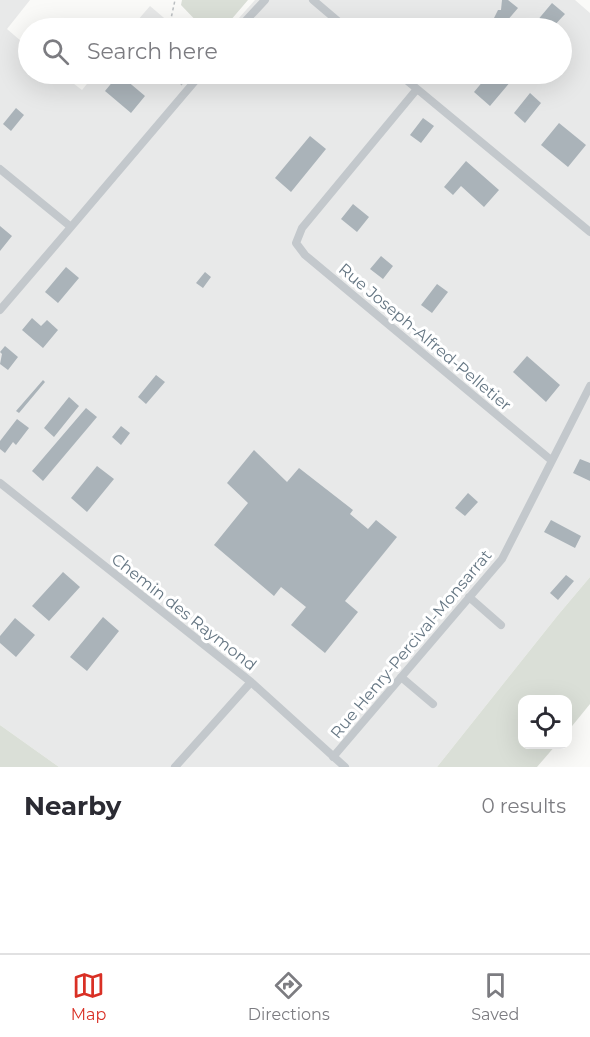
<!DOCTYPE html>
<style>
:root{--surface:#fff;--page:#f2f2f3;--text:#2b2b33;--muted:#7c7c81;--line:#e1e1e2;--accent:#d93025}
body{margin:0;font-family:Montserrat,sans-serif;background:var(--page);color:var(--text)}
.controls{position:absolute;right:18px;bottom:18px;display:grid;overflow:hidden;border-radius:12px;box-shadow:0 6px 24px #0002}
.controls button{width:54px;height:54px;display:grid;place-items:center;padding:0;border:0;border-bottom:2px solid var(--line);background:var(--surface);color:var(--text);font:30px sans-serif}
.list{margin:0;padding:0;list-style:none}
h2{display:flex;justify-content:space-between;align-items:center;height:78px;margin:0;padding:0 24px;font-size:26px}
h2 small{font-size:20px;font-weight:400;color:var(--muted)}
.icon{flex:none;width:33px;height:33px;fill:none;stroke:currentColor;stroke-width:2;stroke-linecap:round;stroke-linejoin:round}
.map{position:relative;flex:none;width:590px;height:767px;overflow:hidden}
.search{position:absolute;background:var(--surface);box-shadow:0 6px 24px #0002;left:18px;right:18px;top:18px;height:66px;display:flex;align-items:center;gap:15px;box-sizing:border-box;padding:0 21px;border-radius:33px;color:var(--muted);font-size:22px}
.sheet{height:186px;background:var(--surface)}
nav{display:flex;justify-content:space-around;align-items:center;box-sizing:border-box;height:84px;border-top:2px solid var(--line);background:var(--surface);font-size:16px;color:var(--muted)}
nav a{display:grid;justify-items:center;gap:3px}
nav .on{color:var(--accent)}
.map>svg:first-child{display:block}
.built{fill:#e8e9e9}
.green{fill:#dadfd7}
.building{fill:#aab3b9}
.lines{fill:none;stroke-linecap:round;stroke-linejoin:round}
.path{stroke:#bbbfc2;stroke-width:1.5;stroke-dasharray:3 3;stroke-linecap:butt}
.minor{stroke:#c3c8cc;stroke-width:8}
.labels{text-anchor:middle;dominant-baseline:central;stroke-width:6;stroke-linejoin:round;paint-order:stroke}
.street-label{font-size:16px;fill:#657683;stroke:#fff}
</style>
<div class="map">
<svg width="590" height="767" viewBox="0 0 590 767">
<rect width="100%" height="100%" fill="#fafaf8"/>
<!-- built -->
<path class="built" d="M0,0H30L7,29L28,47V74H61L82,90L95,74H562V28H230L255,0H575L590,13V577L558,615L437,767H59L0,725Z
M150,6L170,23L175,28H131Z"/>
<!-- green -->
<path class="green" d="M182,0H248L224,28H203L181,5Z
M590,577V704L568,731V700H522V744L556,745L537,767H437L558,615Z
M0,725L59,767H0Z"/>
<!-- building -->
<path class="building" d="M502,0H508L518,8L501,28H486L490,24V18H494L498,10H501Z
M552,3L565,14L552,28H531Z
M119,74L145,96L131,113L105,91Z
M489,74H517L490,106L474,92Z
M530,93L541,103L525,123L514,113Z
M16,108L24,115L11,131L3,124Z
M423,118L434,126L421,143L410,135Z
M559,123L586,145L568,167L541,145Z
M310,136L326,149L291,192L275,178Z
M466,161L499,190L484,207L461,186L453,195L444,187Z
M353,204L369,217L357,232L341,219Z
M0,226L12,236L0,251Z
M381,256L393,266L383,279L370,269Z
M66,267L79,278L58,303L45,292Z
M205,272L211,277L203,288L196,283Z
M437,284L448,292L432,313L421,305Z
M32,318L41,326L47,320L58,330L43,348L22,330Z
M5,346L18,357L8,370L0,364L2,354L0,352Z
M527,356L560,385L546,402L513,372Z
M156,375L165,382L146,404L138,397Z
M43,380L45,382L19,413L16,411Z
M69,397L79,406L54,437L44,428Z
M86,408L97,417L43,481L32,471Z
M17,419L29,428L16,445L13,442L5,453L0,449V441Z
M121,426L130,433L121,445L112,437Z
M254,450L287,482L299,468L353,510L350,514L368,529L376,520L397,537L345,601L358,612L325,653L291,625L306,607L281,587L274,596L214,545L248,503L227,483Z
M580,459L590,463V481L573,473Z
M97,466L114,479L87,512L71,498Z
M468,493L478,502L465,516L455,508Z
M551,520L581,536L575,548L544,532Z
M63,572L80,587L49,621L32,606Z
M566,575L574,581L558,600L550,593Z
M103,617L119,631L87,671L70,657Z
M15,618L35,635L16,657L0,643V636Z"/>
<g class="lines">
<!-- path -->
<path class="path" d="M169,28L175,0
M173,74L182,85"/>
<!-- minor -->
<path class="minor" d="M313,0L346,28
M239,28L265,0
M399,74L590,232
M417,89L302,228L296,243L305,255L551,460
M0,169L71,227L0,310
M71,227L201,74
M0,483L251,682L345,767
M469,597L501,625
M401,677L433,704
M333,757L502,559L590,386
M175,767L251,682"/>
</g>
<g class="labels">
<!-- street labels -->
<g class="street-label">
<text transform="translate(425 337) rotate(40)">Rue Joseph-Alfred-Pelletier</text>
<text transform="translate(184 612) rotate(38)">Chemin des Raymond</text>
<text transform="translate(411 644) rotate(-50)">Rue Henry-Percival-Monsarrat</text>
</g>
</g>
</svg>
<div class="controls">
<button><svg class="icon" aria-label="locate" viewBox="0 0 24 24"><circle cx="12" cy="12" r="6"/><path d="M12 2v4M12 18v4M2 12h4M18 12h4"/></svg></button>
</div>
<div class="search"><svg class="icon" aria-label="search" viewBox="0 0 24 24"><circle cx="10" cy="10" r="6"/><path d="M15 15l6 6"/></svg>Search here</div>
</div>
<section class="sheet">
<h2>Nearby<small>0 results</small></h2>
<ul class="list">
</ul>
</section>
<nav>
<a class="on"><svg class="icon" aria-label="map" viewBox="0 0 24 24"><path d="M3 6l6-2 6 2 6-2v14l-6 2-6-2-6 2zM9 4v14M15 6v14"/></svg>Map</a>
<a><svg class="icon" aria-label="directions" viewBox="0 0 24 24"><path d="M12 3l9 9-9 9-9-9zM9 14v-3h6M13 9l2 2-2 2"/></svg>Directions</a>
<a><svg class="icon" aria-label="saved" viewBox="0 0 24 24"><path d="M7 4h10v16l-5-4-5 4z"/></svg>Saved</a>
</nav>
